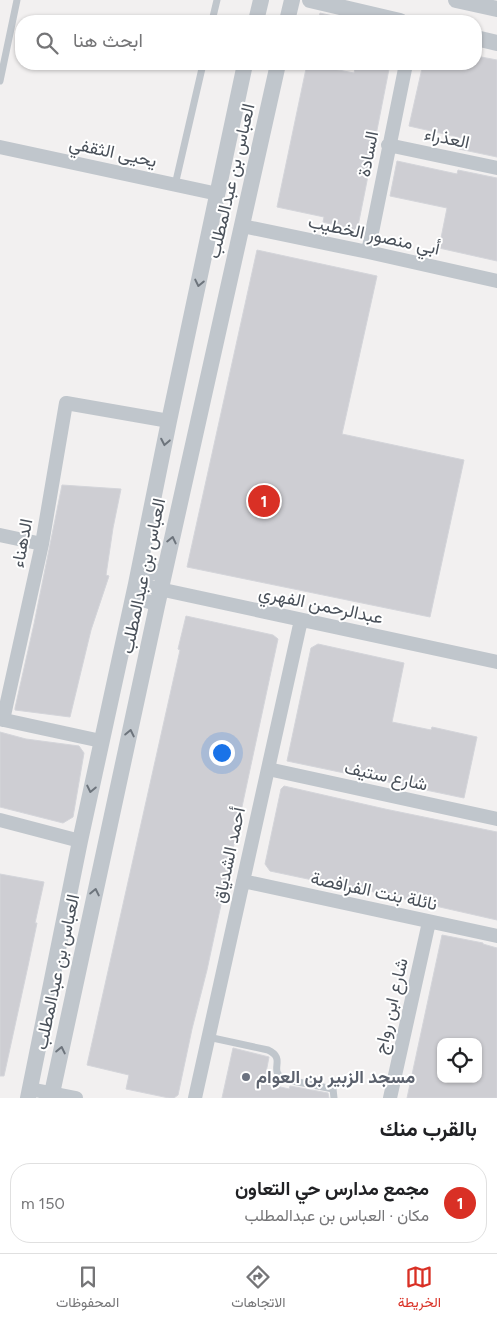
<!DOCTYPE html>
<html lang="ar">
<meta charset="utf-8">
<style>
:root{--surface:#fff;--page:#f2f2f2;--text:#202124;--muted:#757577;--line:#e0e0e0;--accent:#d93025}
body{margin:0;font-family:Figtree,Vazirmatn,sans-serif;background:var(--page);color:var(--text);direction:rtl}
.controls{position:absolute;right:15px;bottom:15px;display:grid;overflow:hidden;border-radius:10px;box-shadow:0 1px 4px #0004}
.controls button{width:45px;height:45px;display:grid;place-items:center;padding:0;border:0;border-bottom:1px solid var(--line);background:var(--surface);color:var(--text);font:25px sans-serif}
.you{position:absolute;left:221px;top:752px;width:18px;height:18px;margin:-12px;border:4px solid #fff;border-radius:50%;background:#1a73e8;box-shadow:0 0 0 8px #1a73e833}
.badge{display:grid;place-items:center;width:32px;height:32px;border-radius:50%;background:var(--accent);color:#fff;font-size:16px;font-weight:700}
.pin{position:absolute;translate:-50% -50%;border:2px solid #fff;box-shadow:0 1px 5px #0006}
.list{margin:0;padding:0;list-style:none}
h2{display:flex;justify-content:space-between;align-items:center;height:65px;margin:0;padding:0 20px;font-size:21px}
h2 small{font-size:16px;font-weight:400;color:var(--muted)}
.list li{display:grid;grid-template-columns:32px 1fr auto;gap:15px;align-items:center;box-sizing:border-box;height:80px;margin:0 10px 10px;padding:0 10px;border:1px solid var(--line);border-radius:20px}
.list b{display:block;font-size:19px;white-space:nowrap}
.list p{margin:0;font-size:16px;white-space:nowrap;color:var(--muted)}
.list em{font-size:16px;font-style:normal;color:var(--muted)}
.icon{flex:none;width:28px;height:28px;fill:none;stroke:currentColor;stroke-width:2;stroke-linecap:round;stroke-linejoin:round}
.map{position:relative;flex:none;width:497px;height:1098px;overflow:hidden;direction:ltr}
.search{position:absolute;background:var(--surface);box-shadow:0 1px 4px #0004;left:15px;right:15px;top:15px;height:55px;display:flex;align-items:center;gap:12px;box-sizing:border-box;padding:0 18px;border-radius:20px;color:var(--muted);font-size:19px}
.sheet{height:155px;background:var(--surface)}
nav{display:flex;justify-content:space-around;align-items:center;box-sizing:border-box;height:70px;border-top:1px solid var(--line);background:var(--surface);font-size:14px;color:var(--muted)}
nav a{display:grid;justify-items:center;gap:2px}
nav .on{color:var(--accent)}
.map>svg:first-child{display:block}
.building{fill:#ceced3;stroke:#d4d5da;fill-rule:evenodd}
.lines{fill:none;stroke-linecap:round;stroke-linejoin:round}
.service{stroke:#c0c6cc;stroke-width:7}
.minor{stroke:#c0c6cc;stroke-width:14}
.tertiary{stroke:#c0c6cc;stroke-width:16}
.oneway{stroke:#6d747c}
.worship-dot{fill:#6b7280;stroke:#fff;stroke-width:2}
.labels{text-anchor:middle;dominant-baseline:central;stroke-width:4;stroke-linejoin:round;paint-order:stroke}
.street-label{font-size:18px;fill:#4a515a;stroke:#fff}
.worship-label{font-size:18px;font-weight:bold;fill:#5b616d;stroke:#fff;text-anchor:start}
</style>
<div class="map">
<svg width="497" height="1098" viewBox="0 0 497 1098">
<rect width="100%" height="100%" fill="#f2f0f0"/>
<!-- building -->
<path class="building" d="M320,13L346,19V21H318Z
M476,56L497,60V157L459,149L462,138L409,126L423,64H476Z
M307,64L354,73L356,64H390L364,196L358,226L354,230L323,222L324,217L277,207Z
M397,161L457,174L458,170L497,178V261L439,248L447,208L390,196Z
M257,250L377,276L342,434L464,460L430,617L187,567Z
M62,485L121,489L113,528L106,575L109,576L91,630L70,717L15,710V708L34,624Z
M186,616L273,635L278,639L207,970L192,1029L178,1095L174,1098H169L126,1089L129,1075L87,1065L180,650L178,649Z
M318,644L404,663L392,722L431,730L432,727L477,737L464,798L287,761L311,648Z
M0,732L26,739L79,746L84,753L73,817L63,823L0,807Z
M284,786L385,809L497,832V920L356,888L355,889L270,871L265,864L281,789Z
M0,874L44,882L35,923H37L28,966L4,1076H0Z
M442,935L483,943V944L497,948V1098H407ZM441,1042H478V1079H441Z
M233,1048L269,1057L264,1083L289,1089L290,1086L328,1093L329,1098H222Z"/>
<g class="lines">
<!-- service -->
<path class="service" d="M212,21L217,0
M0,81L17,0
M175,185L203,64
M208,1037L268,1050C287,1059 268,1069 283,1079L333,1089L334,1098"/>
<!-- minor -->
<path class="minor" d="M388,145L497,168
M0,147L218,194
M242,226L368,252L497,281
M368,252L406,64
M0,535L42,544
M141,563L144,570L150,574L165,569
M136,584L497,662
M132,603C142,599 148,600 157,606
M0,719L101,741
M3,720L42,544L66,403L169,421
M268,769L497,819
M0,820L80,841
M243,881L497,936
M30,1089L76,1098
M195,1098L301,620
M390,1098L429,922"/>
<!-- tertiary -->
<path class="tertiary" d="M310,0L400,21
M456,0L497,9
M256,21L261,0
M287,21L292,0
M476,38L497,43
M28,1098L80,841L136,584L169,421L245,64
M51,1098L157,606L278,64"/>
</g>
<!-- one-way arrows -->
<defs><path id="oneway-chevron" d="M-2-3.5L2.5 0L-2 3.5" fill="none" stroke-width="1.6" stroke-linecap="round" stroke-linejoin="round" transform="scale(1.25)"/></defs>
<g class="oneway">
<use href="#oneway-chevron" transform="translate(199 283) rotate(102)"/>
<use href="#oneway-chevron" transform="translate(165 442) rotate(101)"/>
<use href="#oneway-chevron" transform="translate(172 540) rotate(-77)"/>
<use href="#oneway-chevron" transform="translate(130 733) rotate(-78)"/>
<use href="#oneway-chevron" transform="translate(91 789) rotate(102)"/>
<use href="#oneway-chevron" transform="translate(95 892) rotate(-78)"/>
<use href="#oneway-chevron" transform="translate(61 1050) rotate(-78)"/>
</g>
<!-- markers -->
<circle class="worship-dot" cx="246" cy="1077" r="5"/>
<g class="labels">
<!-- street labels -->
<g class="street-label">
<text transform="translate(447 138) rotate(12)">العذراء</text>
<text transform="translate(113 152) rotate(12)">يحيى الثقفي</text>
<text transform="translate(368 154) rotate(-79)">السادة</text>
<text transform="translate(231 181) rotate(-77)">العباس بن عبدالمطلب</text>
<text transform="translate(374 235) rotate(12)">أبي منصور الخطيب</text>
<text transform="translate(22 543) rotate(-79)">الدهناء</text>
<text transform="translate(143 576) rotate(-78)">العباس بن عبدالمطلب</text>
<text transform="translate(321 605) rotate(12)">عبدالرحمن الفهري</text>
<text transform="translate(386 776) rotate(12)">شارع ستيف</text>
<text transform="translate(229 855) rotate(-78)">أحمد الشدياق</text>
<text transform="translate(374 891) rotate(12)">نائلة بنت الفرافصة</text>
<text transform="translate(57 972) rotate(-78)">العباس بن عبدالمطلب</text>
<text transform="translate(391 1006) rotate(-77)">شارع ابن رواج</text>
</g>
<!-- worship labels -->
<g class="worship-label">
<text x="256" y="1077">مسجد الزبير بن العوام</text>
</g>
</g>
</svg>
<div class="controls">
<button><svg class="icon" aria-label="locate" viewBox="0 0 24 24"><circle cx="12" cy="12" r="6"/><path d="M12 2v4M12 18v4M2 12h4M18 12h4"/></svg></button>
</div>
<div class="you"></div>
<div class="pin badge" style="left:264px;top:501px">1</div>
<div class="search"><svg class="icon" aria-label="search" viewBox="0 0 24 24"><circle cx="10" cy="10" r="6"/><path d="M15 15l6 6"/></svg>ابحث هنا</div>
</div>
<section class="sheet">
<h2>بالقرب منك<small></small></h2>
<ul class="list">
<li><span class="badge">1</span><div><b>مجمع مدارس حي التعاون</b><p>مكان · العباس بن عبدالمطلب</p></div><em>150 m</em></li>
</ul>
</section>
<nav>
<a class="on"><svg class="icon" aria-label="map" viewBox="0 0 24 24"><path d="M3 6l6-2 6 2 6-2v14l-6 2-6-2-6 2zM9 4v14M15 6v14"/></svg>الخريطة</a>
<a><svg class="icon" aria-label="directions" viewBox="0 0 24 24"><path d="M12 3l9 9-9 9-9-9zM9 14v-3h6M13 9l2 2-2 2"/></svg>الاتجاهات</a>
<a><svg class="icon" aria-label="saved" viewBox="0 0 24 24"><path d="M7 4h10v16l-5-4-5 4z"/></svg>المحفوظات</a>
</nav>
